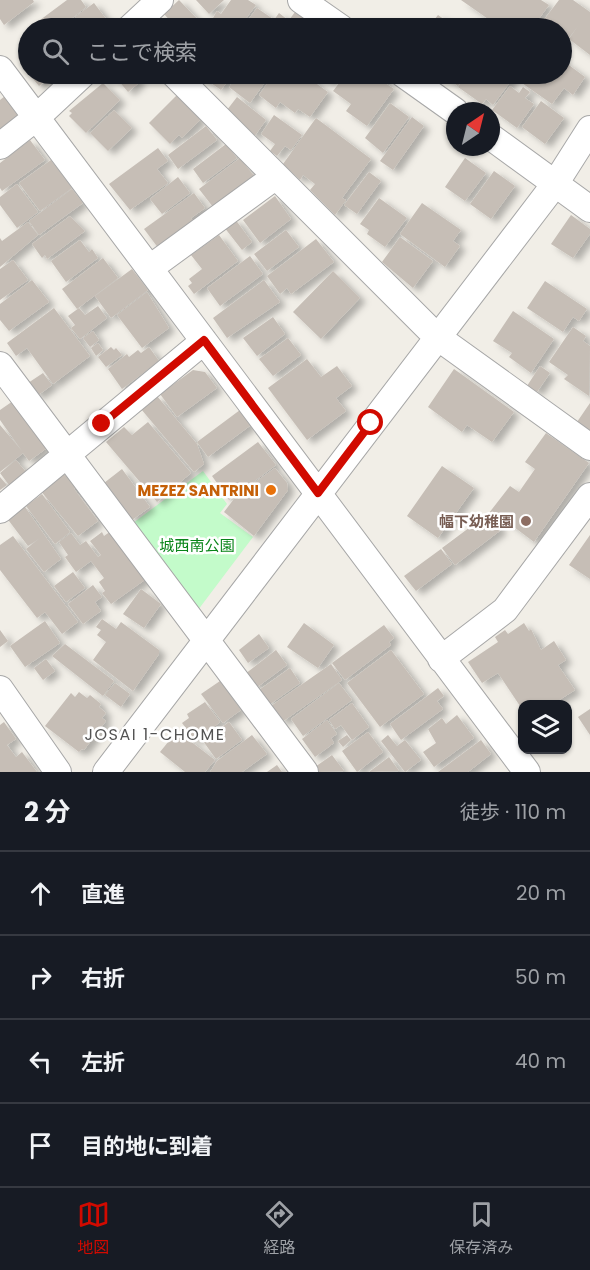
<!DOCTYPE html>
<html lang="ja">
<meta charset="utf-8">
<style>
:root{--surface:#171b24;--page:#20242c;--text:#f1f3f6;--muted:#9ea1a6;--line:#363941;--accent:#d10a00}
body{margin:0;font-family:Poppins,"Noto Sans JP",sans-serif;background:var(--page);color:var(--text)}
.controls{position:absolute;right:18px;bottom:18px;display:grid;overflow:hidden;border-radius:12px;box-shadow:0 2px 4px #0004}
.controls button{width:54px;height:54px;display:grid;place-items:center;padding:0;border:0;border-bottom:2px solid var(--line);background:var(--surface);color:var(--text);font:30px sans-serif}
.compass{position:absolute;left:446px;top:102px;width:54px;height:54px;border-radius:50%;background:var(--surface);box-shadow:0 2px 4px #0004;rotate:35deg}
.stop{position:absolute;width:18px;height:18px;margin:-14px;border:4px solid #d10a00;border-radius:50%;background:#fff}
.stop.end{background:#d10a00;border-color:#fff;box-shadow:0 2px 6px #0008}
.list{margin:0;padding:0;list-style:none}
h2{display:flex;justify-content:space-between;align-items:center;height:78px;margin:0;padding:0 24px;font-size:26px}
h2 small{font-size:20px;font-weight:400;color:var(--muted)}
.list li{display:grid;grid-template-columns:39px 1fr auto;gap:18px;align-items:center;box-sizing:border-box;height:84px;padding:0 24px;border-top:2px solid var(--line)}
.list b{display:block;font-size:22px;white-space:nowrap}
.list em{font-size:20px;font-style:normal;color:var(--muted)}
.icon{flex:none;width:33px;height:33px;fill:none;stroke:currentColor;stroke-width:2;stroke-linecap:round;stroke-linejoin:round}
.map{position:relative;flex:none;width:590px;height:772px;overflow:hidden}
.search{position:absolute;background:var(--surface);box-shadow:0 2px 4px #0004;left:18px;right:18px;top:18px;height:66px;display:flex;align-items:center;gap:15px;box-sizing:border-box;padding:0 21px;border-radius:33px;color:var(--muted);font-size:22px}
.sheet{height:414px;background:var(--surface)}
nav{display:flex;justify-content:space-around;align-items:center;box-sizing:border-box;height:84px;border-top:2px solid var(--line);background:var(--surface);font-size:16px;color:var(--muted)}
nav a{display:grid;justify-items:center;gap:3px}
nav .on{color:var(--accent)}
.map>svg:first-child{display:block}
.park{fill:#c3fbca}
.building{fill:#c6beb6;filter:url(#shadow)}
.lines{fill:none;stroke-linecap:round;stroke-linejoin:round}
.minor-casing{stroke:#a7a7a7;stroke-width:28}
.minor{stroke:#fff;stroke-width:26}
.route{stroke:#d10a00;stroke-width:8}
.food-dot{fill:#e8710a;stroke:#fff;stroke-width:2}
.education-dot{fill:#8d6e63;stroke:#fff;stroke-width:2}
.labels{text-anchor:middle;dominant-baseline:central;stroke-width:5;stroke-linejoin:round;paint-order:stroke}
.food-label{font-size:15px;font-weight:bold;fill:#c56008;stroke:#fff;text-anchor:end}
.education-label{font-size:15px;font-weight:bold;fill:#785e54;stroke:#fff;text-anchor:end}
.park-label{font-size:15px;fill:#088418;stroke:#fff}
.neighbourhood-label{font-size:16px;letter-spacing:1.5px;fill:#535353;stroke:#fff}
</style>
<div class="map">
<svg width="590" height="772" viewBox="0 0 590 772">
<defs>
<filter id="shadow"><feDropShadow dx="6" dy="4" stdDeviation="3" flood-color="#0004"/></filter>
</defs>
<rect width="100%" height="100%" fill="#f1eee7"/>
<!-- park -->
<path class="park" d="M203,471L227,504L220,513L253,537L198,610L133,523Z"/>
<!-- building -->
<path class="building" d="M0,0H33L34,2L4,25L0,19Z
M67,0H81L86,7L71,19L78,28H34L32,26Z
M179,0L204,26L203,28H177L164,14Z
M196,0H224L209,14Z
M231,0H248L256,5L239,28H227L213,18L217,11L221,14Z
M461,0H541L549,5L532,28H501Z
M559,0H573L590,12V55L569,39L578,26L568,39L562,35V28H553L543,21Z
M94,3L113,28H84L75,17Z
M257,8L273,19L267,28H242Z
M295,12L310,23L307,27L310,28H283Z
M279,13L288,20L282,28H268Z
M438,15L456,28H428Z
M28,50V72L18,58Z
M562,60L585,77L573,95L564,88L552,104L519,81L525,74H562Z
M29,74H62L54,79L51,76L39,86Z
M113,74H133L140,82L128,92Z
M198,74H233L221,90Z
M239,74H271L250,103L229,87Z
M274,74H279L288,80L293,74H303L328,92L310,117L298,109L295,113L280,102L276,108L259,95Z
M319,74H335L330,81Z
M346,74H379L385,77L382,81L394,89L367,126L346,111L351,104L333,91Z
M440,74H467L458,86Z
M468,74H516L493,105L486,99L482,104L458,87Z
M103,83L120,100L86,133L69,116L72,113L69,111Z
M510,86L519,93L523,87L530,92L525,98L534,104L517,128L492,110Z
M177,95L201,119L182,138L179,135L170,144L149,123Z
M5,96L18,115L17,121L0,133V100Z
M237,97L266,120L254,137L227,110Z
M541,101L564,118L545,144L522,127Z
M390,103L409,117L383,153L365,138Z
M114,110L132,128L108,151L90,133Z
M274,115L302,135L291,150L285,146L277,156L270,151L275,144L261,134Z
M412,117L424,126L393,170L380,161Z
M316,118L371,159L342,198L346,200L335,215L310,190L315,184L303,175L300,180L283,164Z
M206,126L217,140L178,169L168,155Z
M30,140L45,160L2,191L0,188V163Z
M226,144L237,158L203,183L193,169Z
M158,148L168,161L157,169L168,183L130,210L109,184Z
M240,158L254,176L213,207L199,189Z
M465,158L486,173L465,201L445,187Z
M51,160L72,188L40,211L19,183Z
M494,171L515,186L491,219L470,204Z
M369,172L381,181L357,214L344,205Z
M178,177L190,193L162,214L150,199Z
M17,184L38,212L17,228L0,205V197Z
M72,189L83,203L39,235L29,221Z
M194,193L205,208L191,218L194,223L159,249L144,229Z
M275,196L291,219L260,243L243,220Z
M379,198L407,218L385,247L367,234L369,230L360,224Z
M422,203L461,230L453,241L460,246L445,267L400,234Z
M571,215L590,229V234L573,258L551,244Z
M70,216L85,231L47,259L45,255L42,258L32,244Z
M235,219L252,242L242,250L224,227Z
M28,222L38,235L0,267V238L2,241Z
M286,230L299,247L267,271L254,254Z
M219,235L238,261L194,294L188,286L192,283L189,279L202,269L191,255Z
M400,237L433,261L413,288L382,262Z
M316,239L334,262L291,294L287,288L280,294L267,276Z
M80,240L89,252L92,249L98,258L66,282L51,261Z
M250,256L263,274L220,306L207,288Z
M103,258L118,278L77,309L62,289Z
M13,260L28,280L0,300V269Z
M132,269L148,290L111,318L95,296Z
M333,271L360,298L321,339L293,312Z
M32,280L49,302L9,331L0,320V304Z
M264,280L280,302L227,338L213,318Z
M545,281L587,309L579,321L573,317L563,332L527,308Z
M147,292L169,328L142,348L117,315Z
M98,306L107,318L80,339L71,328L75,325L68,316L79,308L85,315Z
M54,308L90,356L53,384L27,348L16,356L7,343Z
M513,311L554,339L531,373L509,357L512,353L493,341Z
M273,317L285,334L257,356L243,338Z
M573,327L586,336L583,341L590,346L589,396L564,379L568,375L549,362Z
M93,331L99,340L90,347L83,338Z
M288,338L301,355L273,376L259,359Z
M98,343L103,350L96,356L91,348Z
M111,347L114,350L116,348L122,355L106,367L98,357Z
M149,347L159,361L122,389L108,369L127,354L129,357L138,350L141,353Z
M307,359L321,377L337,366L352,386L336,398L346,411L307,440L268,388Z
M540,366L550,373L537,392L527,386Z
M454,369L514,412L492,442L467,425L462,432L428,407Z
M193,370L205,372L217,388L177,417L160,394Z
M43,373L52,385L37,396L28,383Z
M157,396L197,444L204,464L194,472L141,409Z
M13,401L47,448L29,461L23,453L0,472V425L22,451L0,420V410Z
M590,403V431L577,422Z
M240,410L251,425L208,457L197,442Z
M148,422L191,473L157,502L106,442L124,427L132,435Z
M546,433L589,463L534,542L502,518L497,522L492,516L501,530L455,565L442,548L489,513L510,486L519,492L535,469L525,462Z
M258,442L276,465L229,500L212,476Z
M16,460L26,472L9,485L0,473Z
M442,466L474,488L438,538L407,516Z
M275,468L287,483L288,490L254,536L224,512L237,495Z
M122,469L150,507L132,520L104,483Z
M58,474L70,476L78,486L74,489L98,521L78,536L40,490Z
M0,477L7,485L0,490Z
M42,494L70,532L55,544L26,506Z
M23,504L61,559L44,572L26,549L40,538L28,546L6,517Z
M111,531L146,579L111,604L102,593L105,591L99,582L104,578L91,561L76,572L65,557L68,555L59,542L71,533L80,545L86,541L98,557L101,555L90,541L102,532L104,536Z
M590,535V579L569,565Z
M13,536L78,622L62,634L45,612L37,618L0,570V545Z
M441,549L452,564L416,591L404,576Z
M73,572L85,588L66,602L54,586Z
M93,585L102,597L95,602L101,611L83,624L68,604Z
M141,589L161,604L144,628L123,614Z
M102,619L116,629L121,622L159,650V654L133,691L93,660L106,642L97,635L101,630L96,627Z
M45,621L60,643L25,667L10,646Z
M304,623L334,645L318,668L287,647Z
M524,623L529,631L531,629L541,650L554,641L566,660L558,665L575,690L556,702L558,704H522V709L498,673L482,683L468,662L498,642L495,637L505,630L508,634Z
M384,625L394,638L389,642L391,645L345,680L332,663Z
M0,630L8,641L0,647Z
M259,634L269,648L248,663L239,650Z
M65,644L114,681L103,696L52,656Z
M276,650L287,665L256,688L245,674Z
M391,650L424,694L380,727L347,683Z
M46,659L55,671L43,680L34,668Z
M331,664L342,680L282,722L271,706Z
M290,668L300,683L269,705L259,690Z
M220,681L241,710L223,723L201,694Z
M115,683L130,694L121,707L105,695Z
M339,683L352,700L303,736L291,719Z
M438,688L444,696L437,701L443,709L401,740L390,724Z
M79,692L87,698L90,695L101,704L99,707L106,713L102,718L106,721L84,750L82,749L79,752L45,726L71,693L75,697Z
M205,702L220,722L196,741L182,723L189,718L187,714Z
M352,703L369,727L352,740L341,725L335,729L329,720Z
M590,709V735L578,717Z
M457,715L474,738L434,767L423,752L436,743L428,729L442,718L446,724Z
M327,720L337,734L331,738L334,743L315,757L302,739Z
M4,722L16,739L7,745L16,757L22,752L37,772H0V725Z
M229,722L242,740L216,759L203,741Z
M177,731L215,760L205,772H185L160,752Z
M368,732L383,752L357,772L342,751Z
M252,735L267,754L242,772H210L217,761Z
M347,735L351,740L343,747L338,741Z
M388,735L397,746L405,740L421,760L405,772L381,741Z
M481,740L491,754L468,772H438Z
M332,755L344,771L319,772L315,767Z
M389,757L399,771L369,772Z
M277,765L282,772H267Z"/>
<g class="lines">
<!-- minor casing -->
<g class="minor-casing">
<path id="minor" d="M301,0L341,28
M130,28L160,0
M0,69L527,772
M174,74L436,336L590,447
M403,74L455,111
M491,137L590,209
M0,146L37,117L83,74
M150,268L276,176
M0,365L305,772
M0,510L204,341
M441,659L505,610L590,496
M0,689L58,772
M106,772L555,184L590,129"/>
</g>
<!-- minor -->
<use href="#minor" class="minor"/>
</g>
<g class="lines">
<!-- route -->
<path class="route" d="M102,424L204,340L318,493L371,423"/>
</g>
<!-- markers -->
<circle class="food-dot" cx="271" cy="490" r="6"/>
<circle class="education-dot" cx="526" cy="521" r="6"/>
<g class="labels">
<!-- food labels -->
<g class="food-label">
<text x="259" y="490">MEZEZ SANTRINI</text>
</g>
<!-- education labels -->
<g class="education-label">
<text x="514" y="521">幅下幼稚園</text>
</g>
<!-- park labels -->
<g class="park-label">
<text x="197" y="545">城西南公園</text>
</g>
<!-- neighbourhood labels -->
<g class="neighbourhood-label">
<text x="155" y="734">JOSAI 1-CHOME</text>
</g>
</g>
</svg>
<div class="controls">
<button><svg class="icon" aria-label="layers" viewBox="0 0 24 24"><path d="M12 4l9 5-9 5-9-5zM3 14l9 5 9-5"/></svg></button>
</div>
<svg class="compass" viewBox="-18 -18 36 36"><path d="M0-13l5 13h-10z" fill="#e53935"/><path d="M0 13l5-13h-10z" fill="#9ea1a6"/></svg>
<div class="stop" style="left:371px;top:423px"></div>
<div class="stop end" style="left:102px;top:424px"></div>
<div class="search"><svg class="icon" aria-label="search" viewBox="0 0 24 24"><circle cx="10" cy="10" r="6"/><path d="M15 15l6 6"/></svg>ここで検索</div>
</div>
<section class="sheet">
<h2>2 分<small>徒歩 · 110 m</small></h2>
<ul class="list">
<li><svg class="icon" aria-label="ahead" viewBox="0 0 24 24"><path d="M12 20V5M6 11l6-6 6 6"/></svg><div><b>直進</b></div><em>20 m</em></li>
<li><svg class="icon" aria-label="right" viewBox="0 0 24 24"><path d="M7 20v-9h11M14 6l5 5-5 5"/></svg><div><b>右折</b></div><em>50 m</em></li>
<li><svg class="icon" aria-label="left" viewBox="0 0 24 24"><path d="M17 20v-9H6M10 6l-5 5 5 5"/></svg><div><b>左折</b></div><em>40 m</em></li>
<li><svg class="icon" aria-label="arrive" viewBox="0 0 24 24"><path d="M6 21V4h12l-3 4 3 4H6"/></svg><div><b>目的地に到着</b></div></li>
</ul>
</section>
<nav>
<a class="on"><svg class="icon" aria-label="map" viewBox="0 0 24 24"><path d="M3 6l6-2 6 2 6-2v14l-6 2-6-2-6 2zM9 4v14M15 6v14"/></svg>地図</a>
<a><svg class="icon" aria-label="directions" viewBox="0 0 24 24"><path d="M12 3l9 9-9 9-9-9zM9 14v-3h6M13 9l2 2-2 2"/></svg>経路</a>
<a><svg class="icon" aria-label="saved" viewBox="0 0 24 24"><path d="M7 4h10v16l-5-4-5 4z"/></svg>保存済み</a>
</nav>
